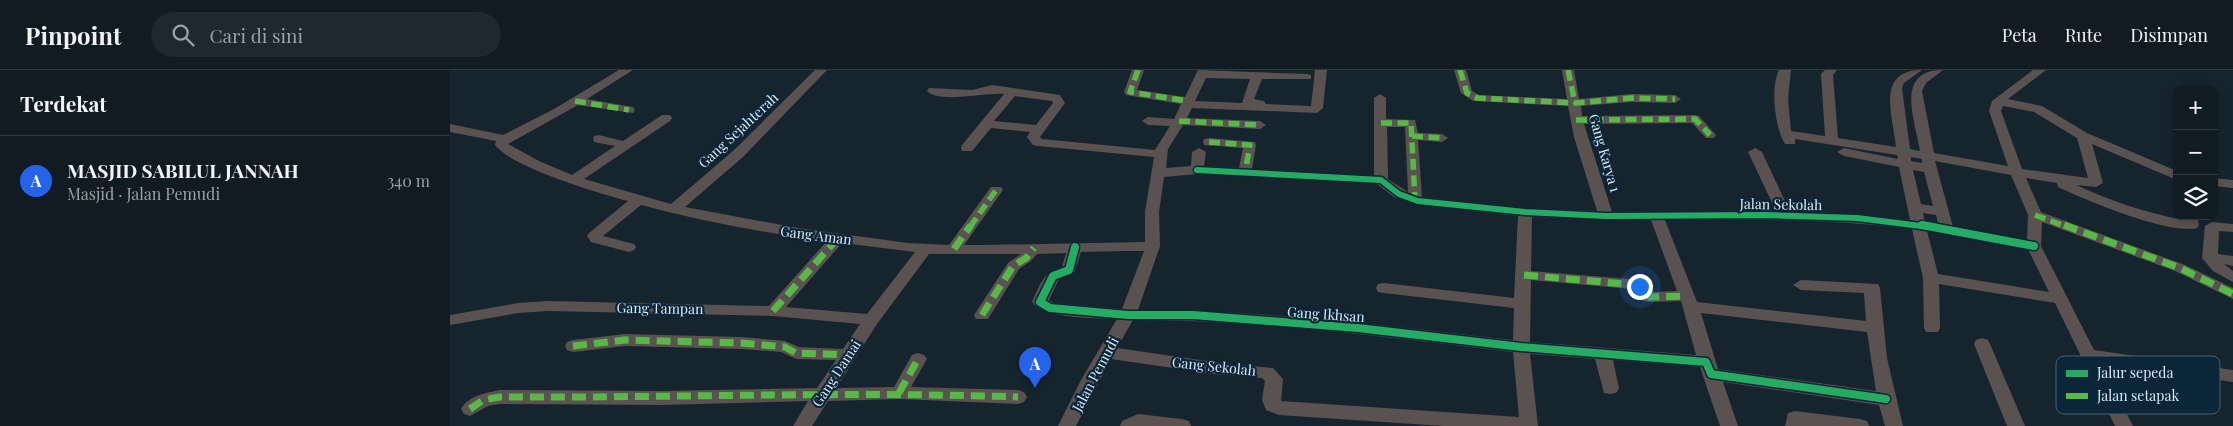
<!DOCTYPE html>
<html lang="id">
<meta charset="utf-8">
<style>
:root{--surface:#101b22;--page:#1e282f;--text:#f1f3f6;--muted:#9ca1a5;--line:#303940;--accent:#2563eb}
body{margin:0;font-family:"Playfair Display",serif;background:var(--page);color:var(--text)}
.controls{position:absolute;right:15px;top:15px;display:grid;overflow:hidden;border-radius:10px;box-shadow:0 2px 8px #0003}
.controls button{width:45px;height:45px;display:grid;place-items:center;padding:0;border:0;border-bottom:1px solid var(--line);background:var(--surface);color:var(--text);font:25px sans-serif}
.you{position:absolute;left:1189px;top:216px;width:18px;height:18px;margin:-12px;border:4px solid #fff;border-radius:50%;background:#1a73e8;box-shadow:0 0 0 8px #1a73e833}
.badge{display:grid;place-items:center;width:32px;height:32px;border-radius:50%;background:var(--accent);color:#fff;font-size:16px;font-weight:700}
.pin{position:absolute;translate:-50% -41px;filter:drop-shadow(0 1px 2px #0008)}
.pin::after{content:'';position:absolute;top:26px;width:18px;height:15px;background:inherit;clip-path:polygon(0 0,100% 0,50% 100%)}
.list{margin:0;padding:0;list-style:none}
h2{display:flex;justify-content:space-between;align-items:center;height:65px;margin:0;padding:0 20px;font-size:21px}
h2 small{font-size:16px;font-weight:400;color:var(--muted)}
.list li{display:grid;grid-template-columns:32px 1fr auto;gap:15px;align-items:center;box-sizing:border-box;height:90px;padding:0 20px;border-top:1px solid var(--line)}
.list b{display:block;font-size:19px;white-space:nowrap}
.list p{margin:0;font-size:16px;white-space:nowrap;color:var(--muted)}
.list em{font-size:16px;font-style:normal;color:var(--muted)}
.icon{flex:none;width:28px;height:28px;fill:none;stroke:currentColor;stroke-width:2;stroke-linecap:round;stroke-linejoin:round}
.map{position:relative;flex:none;width:1783px;height:356px;overflow:hidden}
header{display:flex;align-items:center;gap:30px;box-sizing:border-box;height:70px;padding:0 25px;background:var(--surface);border-bottom:1px solid var(--line)}
header strong{font-size:24px}
nav{display:flex;gap:28px;margin-inline-start:auto;font-size:18px}
.search{width:350px;height:45px;background:var(--page);display:flex;align-items:center;gap:12px;box-sizing:border-box;padding:0 18px;border-radius:28px;color:var(--muted);font-size:19px}
main{display:flex}
aside{flex:1;background:var(--surface)}
.map>svg:first-child{display:block}
.lines{fill:none;stroke-linecap:round;stroke-linejoin:round}
.minor{fill:#5a5151;fill-rule:evenodd}
.quiet-far1{stroke:#58b947;stroke-width:5.5;stroke-dasharray:11 5.5;stroke-linecap:butt}
.quiet{stroke:#58b947;stroke-width:7;stroke-dasharray:14 7;stroke-linecap:butt}
.cycleway-far1-casing{stroke:#0b2539;stroke-width:9}
.cycleway-casing{stroke:#0b2539;stroke-width:11}
.cycleway-far1{stroke:#26ab63;stroke-width:6}
.cycleway{stroke:#26ab63;stroke-width:8}
.labels{text-anchor:middle;dominant-baseline:central;stroke-width:4.5;stroke-linejoin:round;paint-order:stroke}
.street-label{font-size:14px;fill:#dae9f7;stroke:#0b2539}
.key{fill:#0b2539;stroke:#496072;stroke-width:1}
.key-label{font-size:14px;fill:#dae9f7}
</style>
<header>
<strong>Pinpoint</strong>
<div class="search"><svg class="icon" aria-label="search" viewBox="0 0 24 24"><circle cx="10" cy="10" r="6"/><path d="M15 15l6 6"/></svg>Cari di sini</div>
<nav><a>Peta</a><a>Rute</a><a>Disimpan</a></nav>
</header>
<main>
<aside>
<h2>Terdekat<small></small></h2>
<ul class="list">
<li><span class="badge">A</span><div><b>MASJID SABILUL JANNAH</b><p>Masjid · Jalan Pemudi</p></div><em>340 m</em></li>
</ul>
</aside>
<div class="map">
<svg width="1783" height="356" viewBox="0 0 1783 356">
<rect width="100%" height="100%" fill="#16242e"/>
<g class="lines">
<!-- minor -->
<path class="minor" d="M169,0H183L137,29L183,37L185,40L183,43L128,35L58,74L89,91L122,105L165,76L144,72L143,69L144,66L149,65L173,71L212,45H220L222,48L220,51L134,109L221,134L283,81L365,0H377L293,87L235,137L348,158L458,173L499,175L541,117H551L553,120L514,175H533L695,172V142L704,87L588,76L583,75L577,67L580,62L541,58L522,81H512L511,78L512,75L554,24C537,22 489,34 477,21L479,18L522,20L542,15L610,25L615,33L590,67L592,69L705,80L720,56L698,55L692,51L698,47L724,49L731,34L676,25L674,22L682,0H694L687,20L735,27L748,0L857,4L861,5V9H812L804,29L814,31L816,34L861,36L865,0H877L873,38L867,43L742,38L737,48L810,51L816,55L810,59L733,55L718,79L716,98L741,96L742,82L749,78L756,82L754,96L789,98L793,78L754,75L753,72L754,69L759,68L805,72L806,75L802,99L924,106V28L930,24L936,28V49L965,50L968,63L992,64L998,68L992,72L968,70L972,127L1075,138L1147,141L1124,67L1118,36L1023,31L1011,23L1004,0H1016L1022,21L1029,25L1117,29L1112,0H1124L1129,29L1181,24L1225,25L1231,29L1225,33L1181,32L1131,36L1132,46L1245,45L1249,46L1266,65L1264,68H1256L1242,53L1134,54L1162,142L1326,141L1298,82L1305,78L1312,82L1340,142L1407,144L1460,150L1449,97L1394,86L1387,82L1394,78L1448,89L1447,85L1345,69V74H1335C1325,58 1320,18 1329,0H1341L1338,29L1341,61L1375,66L1371,4L1375,0H1387L1383,5L1388,68L1446,77C1443,46 1425,0 1472,0L1454,13L1452,18L1460,79L1470,81C1465,50 1444,0 1493,0L1476,13L1472,21L1484,83L1558,96L1539,41L1542,31L1583,0H1596L1558,29L1592,36L1637,63L1727,101V110L1642,74L1653,113L1646,117L1626,115C1661,131 1696,143 1734,150L1733,146H1747L1749,155L1747,158C1718,165 1636,130 1608,117L1607,113L1576,108L1591,142L1735,195L1783,218V229L1725,201L1592,152L1591,176L1644,280L1783,300V312L1651,293L1683,356H1665L1605,233L1489,214L1490,258L1488,262H1476L1474,258L1473,208L1462,159C1380,149 1298,149 1215,150L1247,232L1416,251L1414,223L1351,220L1343,215L1351,210L1428,214L1430,218L1437,288L1453,356H1435L1429,335L1273,312L1288,356H1270L1250,297L1163,290L1169,318L1166,323L1160,324L1154,323L1145,289L1080,284L1088,356H993L829,345L816,340L812,330L815,311L812,308L764,304L661,289L626,356H608L631,310L667,249C647,248 593,249 582,232C591,213 591,205 612,197L616,183L587,184L581,191L569,199L538,249H526L524,245L558,193L571,184H479L427,254L386,318L444,317L462,285L468,283L474,285L477,289L461,317L568,320L574,322L577,327L574,332L568,334L449,329L378,331L362,356H343L358,331L212,335L50,334L38,336L20,346L14,344L11,339C19,325 36,323 50,320L212,321L367,318L386,290L346,289L331,282L292,279L175,276L123,282L117,280L115,276L117,272L123,270L175,264L292,267L335,271L349,277L393,279L410,254L323,246L98,241L68,243L0,255V245L68,233L98,231L319,236L377,171C314,163 251,151 191,135L153,166L184,174L186,177L184,180L179,182L141,172L137,166L139,163L178,131C148,123 63,98 45,75L46,71L0,62V54L53,65L104,39ZM756,8L800,9L792,33L745,31ZM565,26L602,31L603,33L586,55L544,51ZM1553,36L1584,42L1627,68L1638,108L1572,99L1551,41ZM937,57H955L958,122L938,109ZM1461,87L1472,89V93L1461,91ZM1485,91L1561,105L1578,145L1577,170L1503,157ZM1463,100L1474,102L1483,136L1471,134ZM747,104L927,114L944,127L968,135L1068,146L1064,228L934,213L928,214L926,218L928,222L934,223L1064,238L1063,270C938,256 813,240 688,240L710,176L709,142L714,107ZM1473,143L1486,145L1488,154L1475,152ZM1082,147L1201,150L1227,221L1204,222L1192,211L1179,209L1081,201ZM1477,161L1578,179L1599,222L1488,204ZM392,173L465,182L417,244L336,237ZM675,181H694L672,239L604,233L599,230L609,209L624,203L631,182ZM1081,210L1181,219L1194,231L1200,232L1231,231L1246,285L1080,272ZM1251,243L1417,262L1426,321L1268,299ZM683,250C810,250 937,267 1063,282L1069,347L831,331L833,309L823,298L764,292L667,278Z
M1764,108L1783,110V118L1764,116Z
M1762,152L1783,154V162L1769,161L1768,184L1783,186V196L1774,194L1783,201V212L1763,201L1752,188L1755,156Z
M1532,268L1538,270L1540,274L1575,356H1557L1524,274L1526,270Z
M1345,341L1410,349L1417,351L1419,356H1335L1338,343Z
M688,344L732,349L739,351L741,356H670L672,351Z"/>
<!-- quiet-far1 -->
<path class="quiet-far1" d="M688,0L680,22L738,31
M1010,0L1017,23L1027,28L1125,33L1181,28L1225,29
M1118,0L1125,33
M125,31L179,40
M1126,50L1245,49L1260,65
M729,51L810,55
M931,53H961L965,130
M962,66L992,68
M759,72L800,75L795,103
M1585,145L1617,157
M520,157L546,120"/>
<!-- quiet -->
<path class="quiet" d="M1614,155L1730,198L1783,224
M504,179L521,155
M1074,205L1186,215L1200,227L1235,226
M323,241L388,168
M532,245L563,196L576,188L584,178
M123,276L175,270L292,273L335,277L346,283L398,285
M449,323L468,289
M20,339L33,330L50,327C223,328 395,321 568,327"/>
<!-- cycleway-far1 casing -->
<g class="cycleway-far1-casing">
<path id="cycleway-far1" d="M747,100L931,110L949,124L968,131L1075,142L1156,146L1315,145L1407,148L1479,157"/>
</g>
<!-- cycleway casing -->
<g class="cycleway-casing">
<path id="cycleway" d="M1472,155L1584,176
M625,177L619,200L603,206L590,232L600,238L678,245H743L908,258L1071,277L1256,292L1261,304L1436,329"/>
</g>
<!-- cycleway-far1 -->
<use href="#cycleway-far1" class="cycleway-far1"/>
<!-- cycleway -->
<use href="#cycleway" class="cycleway"/>
</g>
<g class="labels">
<!-- street labels -->
<g class="street-label">
<text transform="translate(288 60) rotate(-43)">Gang Sejahterah</text>
<text transform="translate(1155 83) rotate(74)">Gang Karya 1</text>
<text transform="translate(1331 134) rotate(1)">Jalan Sekolah</text>
<text transform="translate(366 165) rotate(7)">Gang Aman</text>
<text transform="translate(210 238) rotate(1)">Gang Tampan</text>
<text transform="translate(876 244) rotate(4)">Gang Ikhsan</text>
<text transform="translate(764 296) rotate(6)">Gang Sekolah</text>
<text transform="translate(386 303) rotate(-57)">Gang Damai</text>
<text transform="translate(645 304) rotate(-62)">Jalan Pemudi</text>
</g>
</g>
<!-- legend -->
<rect x="1606" y="286" width="164" height="58" rx="8" class="key"/>
<rect x="1616" y="300" width="22" height="7" fill="#26ab63"/>
<rect x="1616" y="323" width="22" height="6" fill="#58b947"/>
<g class="key-label">
<text x="1647" y="308">Jalur sepeda</text>
<text x="1647" y="331">Jalan setapak</text>
</g>
</svg>
<div class="controls">
<button>+</button>
<button>−</button>
<button><svg class="icon" aria-label="layers" viewBox="0 0 24 24"><path d="M12 4l9 5-9 5-9-5zM3 14l9 5 9-5"/></svg></button>
</div>
<div class="you"></div>
<div class="pin badge" style="left:585px;top:318px">A</div>
</div>
</main>
